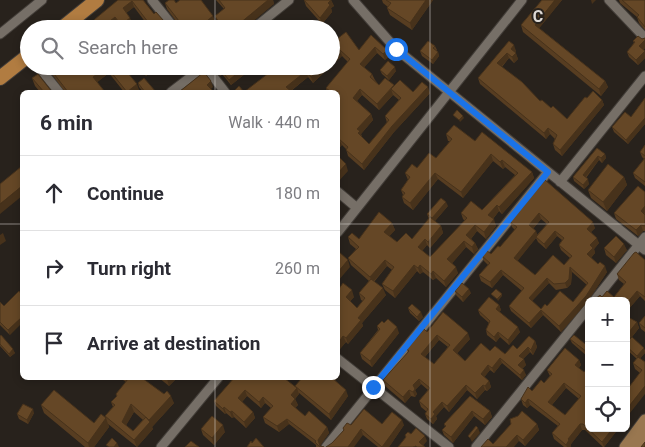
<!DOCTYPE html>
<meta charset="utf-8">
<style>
:root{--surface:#fff;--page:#f2f2f3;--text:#2b2b33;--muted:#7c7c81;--line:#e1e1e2}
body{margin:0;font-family:Roboto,sans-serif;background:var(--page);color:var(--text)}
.controls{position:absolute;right:15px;bottom:15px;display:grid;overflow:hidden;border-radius:8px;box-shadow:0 2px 8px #0003}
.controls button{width:45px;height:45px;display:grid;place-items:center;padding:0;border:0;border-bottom:1px solid var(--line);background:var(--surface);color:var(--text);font:25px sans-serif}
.stop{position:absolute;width:15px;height:15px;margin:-11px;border:4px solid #1a73e8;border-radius:50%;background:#fff}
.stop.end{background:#1a73e8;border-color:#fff;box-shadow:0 1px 5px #0008}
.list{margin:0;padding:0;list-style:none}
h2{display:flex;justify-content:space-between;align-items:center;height:65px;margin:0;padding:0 20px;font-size:21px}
h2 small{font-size:16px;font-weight:400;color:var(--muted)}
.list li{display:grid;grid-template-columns:32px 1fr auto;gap:15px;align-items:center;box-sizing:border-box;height:75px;padding:0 20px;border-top:1px solid var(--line)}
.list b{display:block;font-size:19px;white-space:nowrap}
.list em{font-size:16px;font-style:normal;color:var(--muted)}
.icon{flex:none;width:28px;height:28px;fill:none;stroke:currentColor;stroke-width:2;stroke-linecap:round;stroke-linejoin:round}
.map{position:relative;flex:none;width:645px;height:447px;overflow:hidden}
.search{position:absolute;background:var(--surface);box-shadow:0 2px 8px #0003;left:20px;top:20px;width:320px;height:55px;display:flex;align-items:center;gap:12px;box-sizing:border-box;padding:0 18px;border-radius:28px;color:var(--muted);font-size:19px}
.panel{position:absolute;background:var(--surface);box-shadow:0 2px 8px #0003;left:20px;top:90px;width:320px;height:290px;border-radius:8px}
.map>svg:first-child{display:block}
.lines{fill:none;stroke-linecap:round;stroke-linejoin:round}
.minor-casing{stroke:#423d38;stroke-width:11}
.major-casing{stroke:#423d38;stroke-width:13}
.highway-casing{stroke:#423d38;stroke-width:16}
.minor{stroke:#766f67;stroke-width:9}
.major{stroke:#997750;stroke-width:11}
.highway{stroke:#b17c41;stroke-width:14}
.wall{fill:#573d21;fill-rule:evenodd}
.shaded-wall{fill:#47321b}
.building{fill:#654726;stroke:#47321b;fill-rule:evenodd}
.route{stroke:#1a73e8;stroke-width:6}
.grid{fill:none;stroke:#ddd9d5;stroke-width:1;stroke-opacity:0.55}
.grid-label{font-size:16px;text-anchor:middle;font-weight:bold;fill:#ddd9d5;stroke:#28221c;stroke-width:4;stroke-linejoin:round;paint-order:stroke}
</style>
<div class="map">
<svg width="645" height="447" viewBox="0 0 645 447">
<rect width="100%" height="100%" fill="#28221c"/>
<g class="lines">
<!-- minor casing -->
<g class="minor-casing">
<path id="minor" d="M152,0L175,29
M353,0L396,49L645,250
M609,0L645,38
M253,29L289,0
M0,34L42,0
M38,66L59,92
M205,66L225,92
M171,92L205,66
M560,182L645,76
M338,192L357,208
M338,232L522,0
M594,301L645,237
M338,359L449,447
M161,447L218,378
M326,447L548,172
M476,447L589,307"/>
</g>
<!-- major casing -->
<g class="major-casing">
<path id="major" d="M625,447L645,420
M635,447L645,434"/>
</g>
<!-- highway casing -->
<g class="highway-casing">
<path id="highway" d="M61,29L97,0
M0,78L29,55"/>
</g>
<!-- minor -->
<use href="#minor" class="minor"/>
<!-- major -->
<use href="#major" class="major"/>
<!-- highway -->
<use href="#highway" class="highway"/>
</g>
<!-- wall -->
<path class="wall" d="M118,0H143L154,14L146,23L134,7L126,13L133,24L127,29H122L118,23L110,29H83Z
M216,0H273L274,4L219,25L215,16L224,9Z
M304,0H331L334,6L331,8L332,12L322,24L306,6Z
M382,0H433L412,30L390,15L387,8L388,7L383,3Z
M542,0H562L539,28L605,81L608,87L601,96L523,32L521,25Z
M619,0H645V30L639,23L637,17L620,3Z
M165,3H176L216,22L207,29H171L177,27L178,24L167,9Z
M331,31L337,39L359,50L371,35L387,50L389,56L385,60L377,53L364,67L372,74L375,80L379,85L394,86L413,92L430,93L394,132L364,170L348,156L346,149L342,145L339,148L338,146V92H327L326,88L348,62L342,56L331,66ZM362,95L379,110L393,95L399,100L385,116L387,123L369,144L362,137L361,134L373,120L371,114L357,101Z
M645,38V48L643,50L645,52V58L638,65L629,57L627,52L634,43L633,41Z
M509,41L516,51L515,52L518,59L514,63L509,58L502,67L540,101L567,119L587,98L602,100L604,105L562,156L555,150L553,144L555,139L550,134L546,139L480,84L478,78Z
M435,46L437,50L436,51L438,52L439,56L433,64L422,56L420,51Z
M46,66H122L139,90L136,92H124L109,73L97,82L105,92H65Z
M137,66H158L146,76Z
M214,66H249L250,70L231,85L222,74L220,76L215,69Z
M298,66H331L313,83L308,77L291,91L292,92H236L235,90L244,92L293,71Z
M380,70L396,71L389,80L382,74Z
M32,78L52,92H40L35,86Z
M138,83L156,92H143L139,87Z
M645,98V124L628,144L614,132L612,127L631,117Z
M446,134L475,141L532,172L534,178L502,214L499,211L493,219L496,226L486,239L477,231L471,239L475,243L478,249L474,254L466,247L452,263L458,273L446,287L436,278L433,280L423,272L420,274L417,271L395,298L385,290L382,284L392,270L387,266L374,282L386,295L362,323L363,326L348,344L346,342L339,350L338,349V290L354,297L350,301L357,308L363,301L361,300L359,293L369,281L351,265L348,258L356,249L350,244L348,237L359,239L392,223L395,230L389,236L397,242L412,239L429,219L427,214L448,206L435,221L441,226L443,233L430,248L427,245L422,251L430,257L465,221L463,219L461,213L482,210L515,175L505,167L503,169L493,161L463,198L438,179L413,210L404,203L402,197L403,195L401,190L408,180L405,173L436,158L450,141H448Z
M645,145V186L635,178L633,173L644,159L642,157L640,152Z
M597,148L605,154L606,158L602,163L599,160L586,178L589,184L584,189L574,181L573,177Z
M624,177L627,185L607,211L591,198L588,190Z
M545,180L595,228L591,232L599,243L594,249L595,253L591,258L607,272L588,301L561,332L543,315L531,328L511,311L509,306L522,291L503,275L492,288L481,281L479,275L488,265L484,261L482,256L491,254L500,247L515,230L512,227L510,222ZM541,219L547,224L537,235L533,229ZM557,236L562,240L559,245L561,250L570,258L564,265L535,275L517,261L536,238L538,242L546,249ZM572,272L587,285L573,302L547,306L541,309L532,301L549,283L556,290L567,288L571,284Z
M645,192V231H643L638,236L616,219L614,213Z
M604,248L627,250L616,263L606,255Z
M645,260V301L640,296L626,312V301L602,297H614L624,284L619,280L617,274Z
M455,291L471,293L463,302L456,295Z
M0,302L10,335L0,325Z
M499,305L501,310L499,312L520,332L509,345L500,337L496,342L487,335L486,330L489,323L480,315L478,310Z
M408,308L423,317L419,321L410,313Z
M626,316L637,322L639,328L632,337L645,350V353L640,358L645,362L626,418L640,373L635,369L633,363L637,359L626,349V343L631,338L626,334Z
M645,316V332L641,329L639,323Z
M384,323L399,333L372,367L362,359L360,353L378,330L377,326Z
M427,332L470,339L457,353L465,361L490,351L505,354L535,341L537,347L533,355L530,352L523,359L526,365L522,369L526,375L522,380L502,363L494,373L490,370L484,377L489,381L491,387L487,391L485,390L477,399L467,390L449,412L444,407L436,416L437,419L433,424L427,419L425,414L427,412L421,407L419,401L428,390L421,384L415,390L417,394L415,397L411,396L405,403L385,386L383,380L408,353L407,349ZM439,340L448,347L434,364L425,357Z
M0,336L15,353L10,357L0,346Z
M570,339L589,347L588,357L572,343Z
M579,360L581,365L579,368L589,428H619L604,447H603L585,430H582L571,444V446L570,447H564L554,439L552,433L558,426L530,405L527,408L523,405L521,399L544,383L550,376L547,370ZM566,388L579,399L565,415L552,405Z
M120,378H142L174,403L152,427L153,429L137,447L108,424L109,427L94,447H85L44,413L41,405L94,423L106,418L105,416L113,407L111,402L117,397L116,394L126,382ZM134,412L143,420L133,431L126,425Z
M159,378H177L169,386Z
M234,378L295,387L302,378H337L335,380L348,396L331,420L299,393V394L295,399L298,405L295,408L305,416L327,427L329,433L320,445V446L324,447H316V445L289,424L279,432L265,423L263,417L271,408L265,403L261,408L247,396L242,402L253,412L255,418L246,428L234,417L232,418L226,413L225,414L216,406L214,401Z
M470,396L490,411L492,417L485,425L474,416L453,443L444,435L442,430L445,427L444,424Z
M34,413L28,424L19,419L17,414Z
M382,424L404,425L389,447H378L363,435L332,443L344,431L343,428L351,425Z
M537,424L539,430L525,446L519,441L493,444Z
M201,429L225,432L214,445L203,435Z"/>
<!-- shaded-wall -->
<path class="shaded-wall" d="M268,0H273L274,4L244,29H233Z
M331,0L334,6L331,8L332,12L322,24L320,18L328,3Z
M426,0H433L412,30L410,23Z
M555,0H562L537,31L535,25Z
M591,0H596L592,4Z
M132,1L134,7L125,14L123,8Z
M213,16L216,22L207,29H197Z
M115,17L118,23L110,29H106L105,25Z
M130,18L133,24L127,29H123L121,25Z
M184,25L185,29H179Z
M645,40V48L641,52L639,46Z
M514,45L516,51L513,54L511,49Z
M375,47L377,53L362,70L360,64Z
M340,50L342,56L331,66V58Z
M387,50L389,56L385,60L383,54Z
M645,51V58L638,65L636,60Z
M438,52L439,56L433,64L432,60Z
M507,53L509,58L499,69L497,63Z
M516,53L518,59L514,63L512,57Z
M149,66H158L146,76L144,70Z
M246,66H249L250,70L231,85L229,80Z
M322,66H331L313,83L311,77Z
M107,67L109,73L95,84L93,77Z
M395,67L396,71L389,80L387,76Z
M220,69L222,74L220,76L218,70Z
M306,71L308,77L289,92L286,87Z
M211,81L213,87L209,91L207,85Z
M605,81L608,87L601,96L599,89Z
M137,84L139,90L136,92H127Z
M428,87L430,93L394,132L364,170L362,164L392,126Z
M360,89L362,95L355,103L353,98Z
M391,89L393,95L379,110L377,104Z
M602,100L604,105L562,156L560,150Z
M371,114L373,120L361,134L362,137L358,133L357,129Z
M463,116L464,118L460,122L459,120Z
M645,118V124L628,144L626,140Z
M548,128L550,134L546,139L544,133Z
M339,139L342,145L339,148L338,142Z
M491,154L493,161L463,198L461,192Z
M605,154L606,158L602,163L601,158Z
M598,156L599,160L584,179L583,175Z
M502,160L505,167L503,169L500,162Z
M346,164L348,171L338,182V173Z
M532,172L534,178L502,214L499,207Z
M435,173L438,179L413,210L410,203Z
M624,177L627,185L607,211L603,202Z
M588,179L589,184L584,189L583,185Z
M22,186V196L0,214V204Z
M446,202L448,206L433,223L432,218Z
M497,205L499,211L491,221L488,215Z
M645,206V214L641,211Z
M539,213L541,219L531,231L529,225Z
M494,219L496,226L486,239L484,232Z
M593,222L595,228L589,234L587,229Z
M392,223L395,230L387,239L384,232Z
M475,225L477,231L469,241L466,235Z
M641,225L643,231L638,236L636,230Z
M441,226L443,233L430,248L428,242Z
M536,231L538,236L536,237V238L516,263L514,258Z
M555,231L557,236L546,249L544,244Z
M3,233L6,241L0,245V235Z
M597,238L599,243L594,249L595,253L589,260L587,254L590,245Z
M425,239L427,245L420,253L418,247Z
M464,241L466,247L450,266L447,259Z
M475,243L478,249L474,254L472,247Z
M624,244L627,250L616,263L614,257Z
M348,260L350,267L338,281V272Z
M385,260L387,266L372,283L370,277Z
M414,265L417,271L395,298L393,291Z
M420,265L423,272L420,274L418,268Z
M605,266L607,272L588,301L561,332L559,326Z
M456,267L458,273L446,287L444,281Z
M570,267L572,272L571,284L567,288L565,283Z
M501,270L503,275L492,288L490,282Z
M433,271L436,278L433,280L431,274Z
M547,278L549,283L530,303L529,298Z
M383,288L386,295L362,323L363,326L348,344L346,338L358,318Z
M469,289L471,293L463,302L462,297Z
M352,290L354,297L348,304L346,297Z
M637,291L640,296L626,312V304Z
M502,294V296L498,301L497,299Z
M499,305L501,310L498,314L496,309Z
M541,310L543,315L531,328L529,323Z
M421,312L423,317L419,321L417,317Z
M22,317V323L10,335L8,330Z
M637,322L639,328L631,338L629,332Z
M397,327L399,333L372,367L370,361Z
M518,327L520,332L509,345L508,340Z
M498,332L500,337L496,342L494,337Z
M468,333L470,339L455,356L453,350Z
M437,335L439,340L423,359L421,354Z
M343,336L346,342L339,350L338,343Z
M535,341L537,347L533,355L531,350Z
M528,347L530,352L521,361L519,356Z
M644,348L645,353L639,360L637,356Z
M13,349L15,353L10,357L9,354Z
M500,358L502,363L494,373L492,368Z
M524,359L526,365L520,371L518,365Z
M579,360L581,365L577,370L575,365Z
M626,363L629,368L626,370Z
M488,365L490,370L483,379L481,374Z
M524,370L526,375L522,380L520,375Z
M168,378H177L169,386L167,379Z
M419,379L421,384L415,390L417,394L415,397L413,392V385Z
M489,381L491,387L487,391L485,386Z
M564,383L566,388L550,407L548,402Z
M466,385L467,390L449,412L447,406Z
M483,385L485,390L477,399L475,393Z
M645,386V394L626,418V410Z
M297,388L299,394L293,401L291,395Z
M245,390L247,396L240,404L238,398Z
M346,390L348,396L331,420L329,414Z
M409,390L411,396L405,403L403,397Z
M171,396L174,403L152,427L153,429L137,447L134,440L149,420Z
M263,397L265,403L261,408L259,402Z
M295,399L298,405L293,410L291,404Z
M528,399L530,405L527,408L525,403Z
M442,402L444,407L436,416L437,419L433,424L431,419L433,412Z
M131,404L134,412L124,429L122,422Z
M224,407L226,413L225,414L223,409Z
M33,409L34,413L28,424L27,420Z
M232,411L234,417L232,418L230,412Z
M472,411L474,416L453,443L451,437Z
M490,411L492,417L485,425L483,419Z
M253,412L255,418L246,428L244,422Z
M106,418L109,427L94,447H89L88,443Z
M287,419L289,424L279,432L277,426Z
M402,420L404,425L389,447H382Z
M537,424L539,430L525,446L523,440Z
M580,424L582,430L571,444V446L570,447H567L566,445L568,439Z
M223,425L225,432L214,445L212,438Z
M327,427L329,433L320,446L318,440Z
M478,428L480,433L472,442L470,438Z
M613,428H619L604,447L602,442Z
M361,429L363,435L354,447H348Z
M517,435L519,441L514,447H506Z
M425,436L427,441L422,447L419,442Z
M117,443L119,447H114Z"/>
<!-- building -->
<path class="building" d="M118,0H143L154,14L156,12L171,29H140L148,22L132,1L123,8L130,18L121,25L115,17L105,25L108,29H83Z
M169,0H174L176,3L180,0H201L213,16L197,29H187L184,25L179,29H171L177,27L179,21L165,3Z
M219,0H268L233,29H214L220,24L215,16L225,8Z
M304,0H331L328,3L330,5L320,18Z
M386,0H426L410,23L387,8L391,3Z
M542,0H555L535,25L605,81L599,89L521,25Z
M622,0H645V27L637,17L639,15Z
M326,25L329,29H322Z
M331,31L337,39L346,32L359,50L371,35L387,50L383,54L375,47L360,64L372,74L370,77L379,85L385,78L394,85L377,104L360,89L353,98L371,114L357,129L360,131L358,133L369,144L389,120L385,116L401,98L391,89L400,80L413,92L422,82L428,87L392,126L362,164L346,150L348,147L339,139L338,142V92H331L326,88L350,59L340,50L331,58Z
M638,36L642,39L645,38V40L639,46L645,51L636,60L627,52L635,42L633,41Z
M428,41L435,46L433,48L438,52L432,60L420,51Z
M509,41L514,45L511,49L516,53L512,57L507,53L497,63L522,82L540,101L542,100L551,108L553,106L567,119L585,97L587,98L593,91L602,100L560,150L553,144L557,135L548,128L544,133L478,78Z
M388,61L395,67L387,76L380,70Z
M48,66H122L137,84L127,92L107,67L93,77L105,92H79L78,91L76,92H68Z
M140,66H149L144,70Z
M215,66H246L229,80L220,69L218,70Z
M278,66H289L293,71L298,66H322L311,77L306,71L286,87L292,92H237L235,90L239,86L244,92Z
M204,72L211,81L207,85L214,92H179Z
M38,74L52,92H44L32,78Z
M144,78L156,92H145L138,83Z
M645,98V118L626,140L612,127L625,112L631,117Z
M457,110L463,116L459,120L453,115Z
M454,125L475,141L482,132L532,172L499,207L497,205L488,215L494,219L484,232L475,225L466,235L475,243L472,247L464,241L447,259L456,267L444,281L433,271L431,274L420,265L418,268L414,265L393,291L382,284L394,267L385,260L370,277L348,258L359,247L348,237L352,233L359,239L379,212L392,223L384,232L397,242L406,233L412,239L430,217L441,226L428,242L425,239L418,247L430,257L467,218L461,213L471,201L482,210L518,173L502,160L500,162L491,154L461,192L435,173L410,203L402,197L405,193L401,190L410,177L405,173L412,164L417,168L429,153L436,158L452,139L446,134Z
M645,145V156L640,152Z
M597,148L605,154L601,158L598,156L583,175L588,179L583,185L573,177Z
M338,156L346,164L338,173Z
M645,158V182L633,173Z
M608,164L624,177L603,202L588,190Z
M22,166V186L0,204V184Z
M545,180L593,222L587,229L597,238L590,245L593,248L587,254L598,264L600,262L605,266L586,296L559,326L541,310L529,323L509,306L524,288L501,270L490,282L479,275L490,263L482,256L486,250L491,254L498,246L500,247L517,227L510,222ZM539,213L549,222L536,237L544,244L555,231L564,238L559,245L572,256L564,265L553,255L535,275L514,258L536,231L529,225ZM570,267L588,283L573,302L560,291L547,306L545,304L541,309L529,298L547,278L554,284L565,283L569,279Z
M638,186L645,192V206L641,211L645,215V226L641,225L636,230L614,213Z
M441,198L446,202L432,218L427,214Z
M616,236L624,244L614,257L604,248Z
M338,251L348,260L338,272Z
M636,252L645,260V297L637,291L626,304V301H593L600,295L602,297L607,291L614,297L626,282L617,274L634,253Z
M371,279L383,288L358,318L361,320L346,338L343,336L338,343V290L343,283L352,290L346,297L357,308L365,298L359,293Z
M462,283L469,289L462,297L455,291Z
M496,289L502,294L497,299L491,294Z
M19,291L22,295V317L8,330L0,322V302L4,306Z
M489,297L499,305L496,309L518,327L508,340L498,332L494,337L486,330L490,321L478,310Z
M412,304L421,312L417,317L408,308Z
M443,312L468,333L453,350L465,361L481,343L490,351L495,346L505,354L513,345L517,349L529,336L535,341L531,350L528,347L519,356L524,359L518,365L524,370L520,375L500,358L492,368L488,365L481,374L489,381L485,386L483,385L475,393L466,385L447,406L442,402L433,412L435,414L431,419L425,414L428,409L419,401L430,388L419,379L413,385L415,389L413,392L409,390L403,397L383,380L409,351L407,349L424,329L427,332ZM437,335L450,345L434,364L421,354Z
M626,316L637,322L629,332L626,330Z
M645,316V328L639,323Z
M388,319L397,327L370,361L360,353L380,329L377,326L382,321L384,323Z
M1,335L13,349L9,354L0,344V336Z
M574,335L589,347V350L587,352L570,339Z
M632,337L644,348L637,356L626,346V343Z
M565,348L579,360L575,365L584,372L589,366V428H613L602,442L583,424H580L568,439L569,440L566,445L552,433L560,424L531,401L528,399L525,403L521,399L528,387L532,391L541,380L544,383L552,374L547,370ZM564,383L581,396L565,415L548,402Z
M638,357L645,362V386L626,410V391L642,370L633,363Z
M126,378H142L164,394L167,391L171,396L149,420L131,404L122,422L133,431L146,417L150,422L134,440L105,416L115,405L111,402L117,396L116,394L128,379Z
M234,378H284L297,388L291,395L295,399L291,404L305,416L309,411L327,427L318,440L320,446L324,447H320L315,442L316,441L287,419L277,426L263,417L273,406L263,397L259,402L245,390L238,398L253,412L244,422L232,411L230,412L224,407L223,409L214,401Z
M302,378H332L346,390L329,414L295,386Z
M54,390L94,423L101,414L106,418L88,443L41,405Z
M470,396L490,411L483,419L472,411L451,437L442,430L446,426L444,424Z
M23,404L33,409L27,420L17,414Z
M364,409L382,424L392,412L402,420L382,447L361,429L348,447H326L332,443L344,430L343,428L347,423L351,425Z
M522,411L537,424L523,440L517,435L506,447H481L488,439L493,444L511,424L510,419L518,416Z
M212,416L223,425L212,438L201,429Z
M476,426L478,428L470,438L468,436Z
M416,428L425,436L419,442L425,447H417L416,446L413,447H398L406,437L405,435L408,432L411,434Z
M112,438L117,443L114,447H109L106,445Z
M256,438L264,447H247L251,441L252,443Z
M191,441L199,447H185Z
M645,442V447H641Z"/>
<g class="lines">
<!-- route -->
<path class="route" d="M373,387L548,172L396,49"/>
</g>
<!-- grid -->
<path class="grid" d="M215,0V29M430,0V447M215,66V92M0,224H22M338,224H645M215,378V447"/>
<g class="grid-label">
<text x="538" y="22">C</text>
</g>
</svg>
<div class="controls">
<button>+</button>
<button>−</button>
<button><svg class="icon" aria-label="locate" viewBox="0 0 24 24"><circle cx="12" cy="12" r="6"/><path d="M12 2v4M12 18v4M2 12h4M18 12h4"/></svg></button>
</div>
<div class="stop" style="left:396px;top:49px"></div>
<div class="stop end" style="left:373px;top:387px"></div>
<div class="search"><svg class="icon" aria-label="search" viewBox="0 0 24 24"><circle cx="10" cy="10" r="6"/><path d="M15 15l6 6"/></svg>Search here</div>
<section class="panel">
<h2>6 min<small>Walk · 440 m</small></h2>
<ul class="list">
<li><svg class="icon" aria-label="ahead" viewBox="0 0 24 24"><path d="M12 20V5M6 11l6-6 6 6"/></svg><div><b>Continue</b></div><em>180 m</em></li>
<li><svg class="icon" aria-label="right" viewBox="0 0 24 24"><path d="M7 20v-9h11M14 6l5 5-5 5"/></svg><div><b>Turn right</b></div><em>260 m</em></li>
<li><svg class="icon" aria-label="arrive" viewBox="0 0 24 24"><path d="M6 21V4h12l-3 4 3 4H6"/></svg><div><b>Arrive at destination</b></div></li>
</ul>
</section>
</div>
